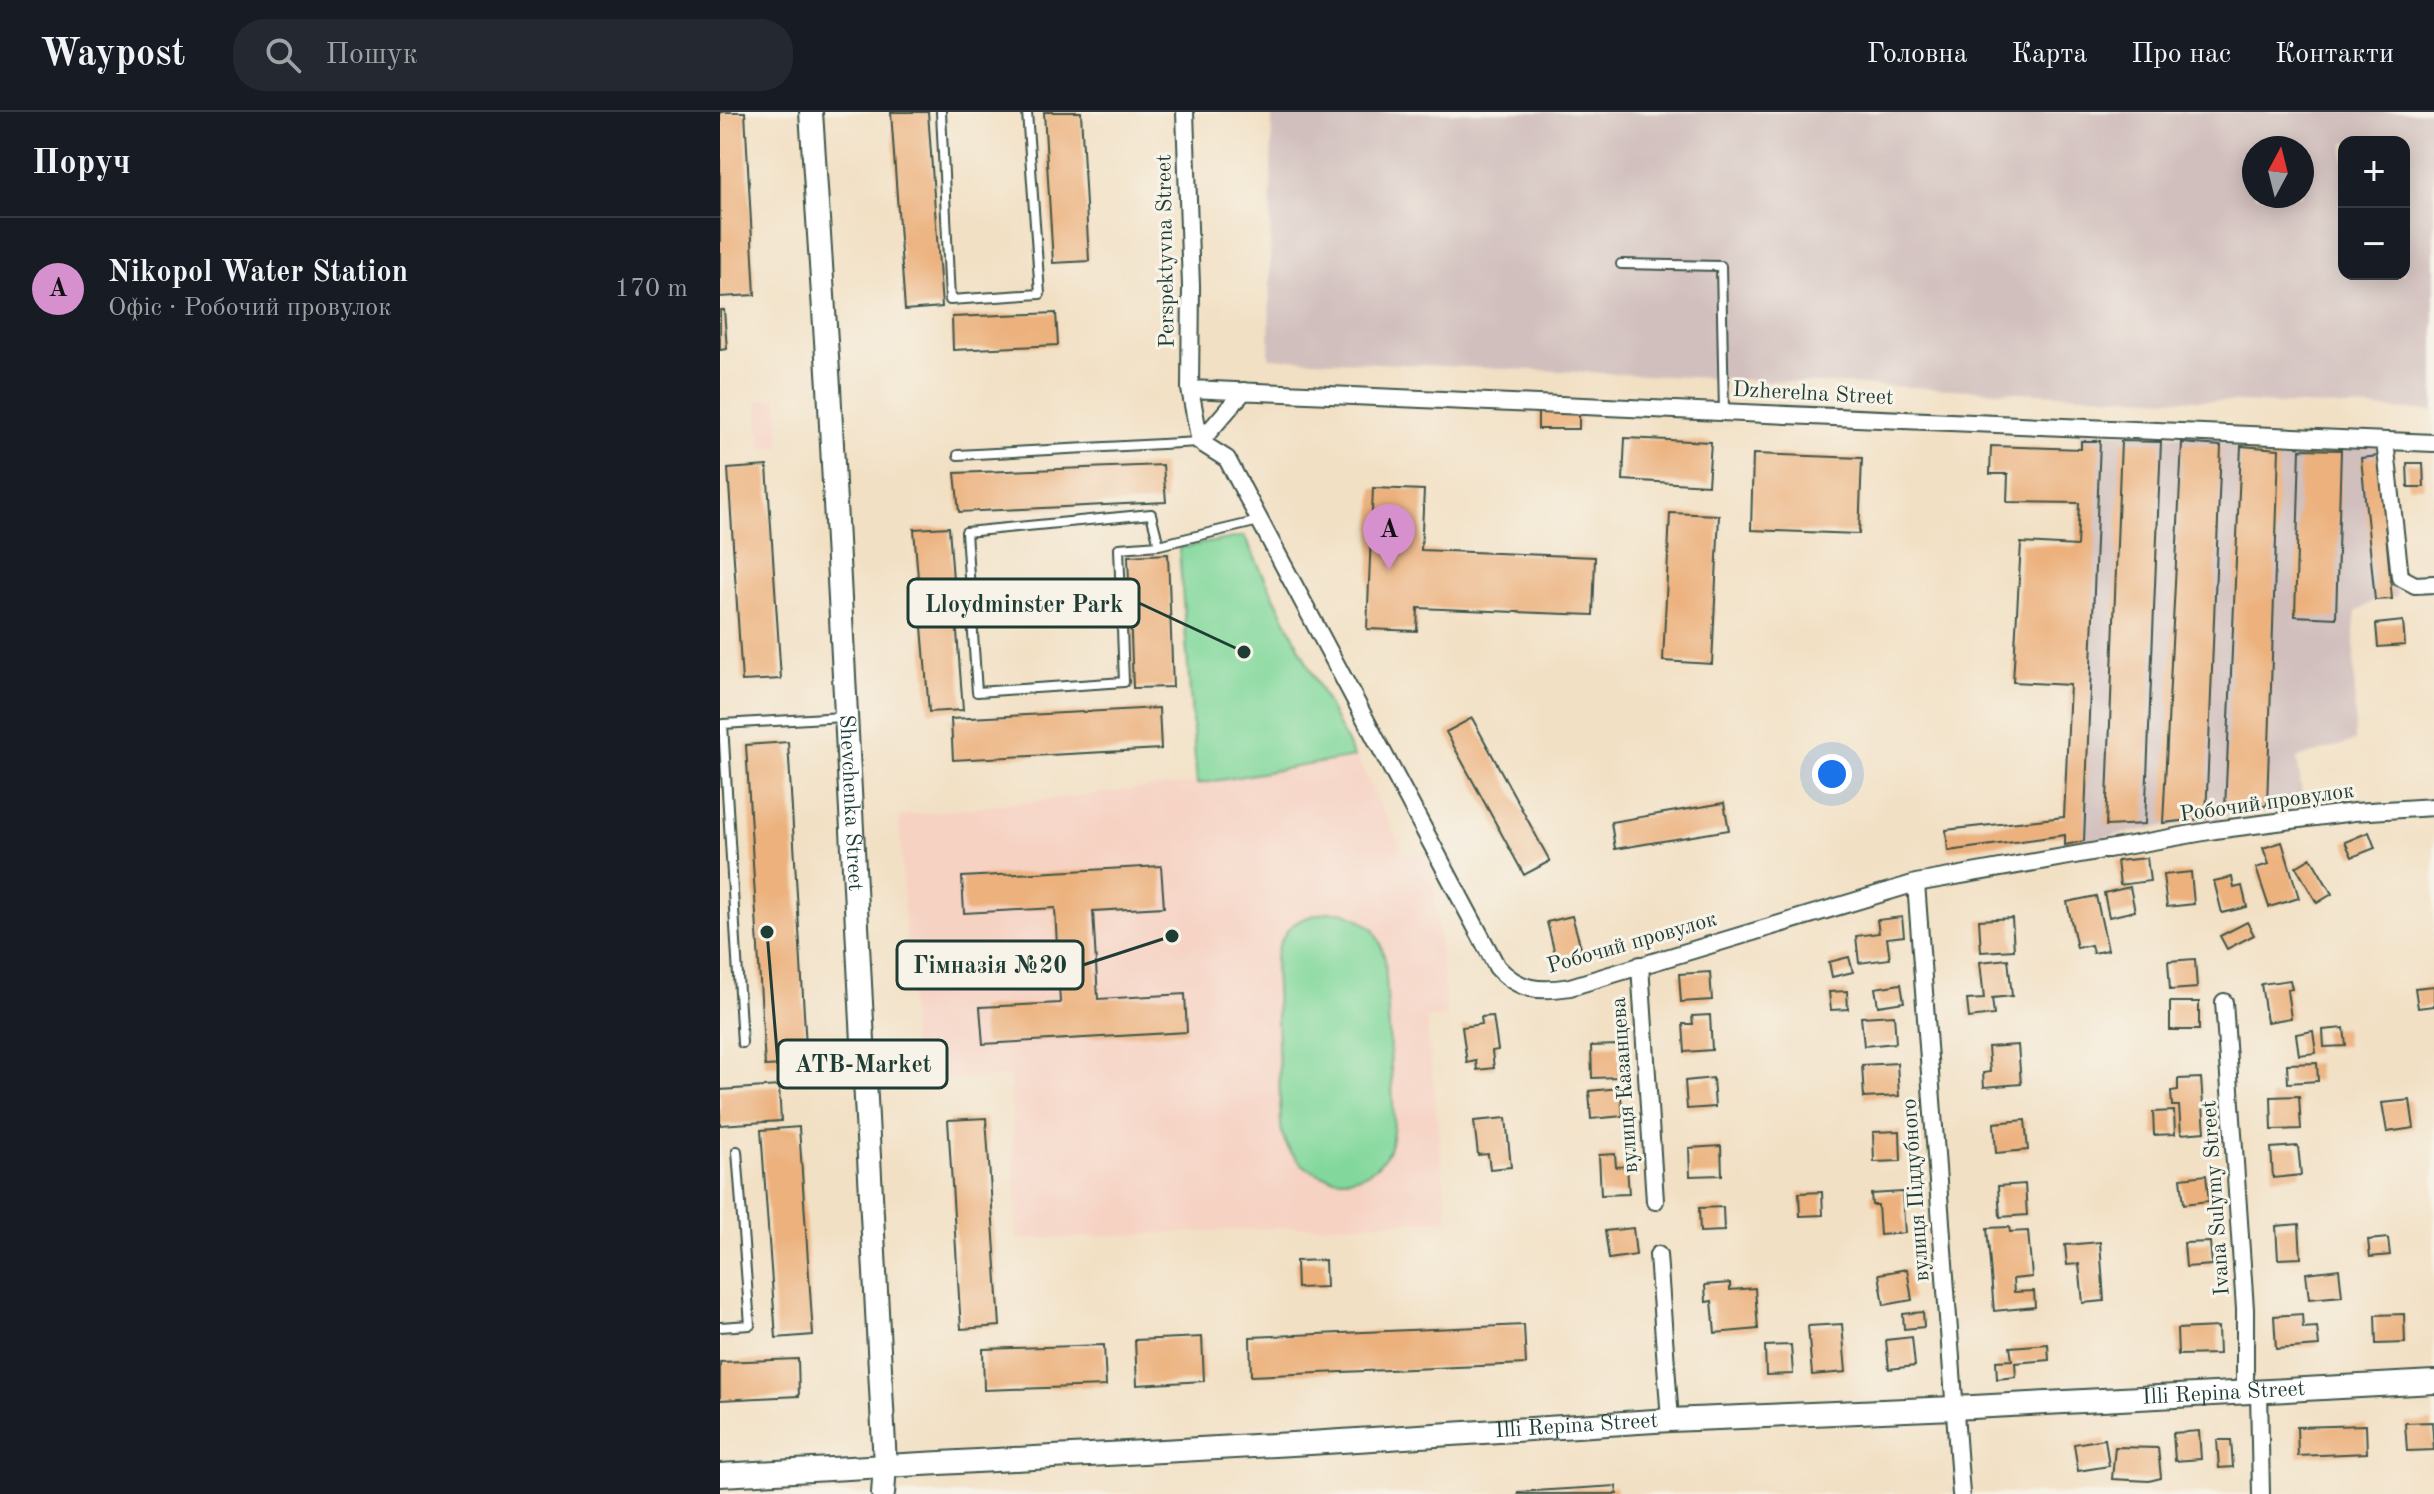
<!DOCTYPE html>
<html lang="uk">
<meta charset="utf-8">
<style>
:root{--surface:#171b24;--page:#242831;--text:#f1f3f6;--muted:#9ea1a6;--line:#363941;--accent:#d690ce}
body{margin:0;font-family:"Old Standard TT",serif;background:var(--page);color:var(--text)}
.controls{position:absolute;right:24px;top:24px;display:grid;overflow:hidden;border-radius:16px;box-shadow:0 4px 20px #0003}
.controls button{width:72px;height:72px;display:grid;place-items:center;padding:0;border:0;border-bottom:2px solid var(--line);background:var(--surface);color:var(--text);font:40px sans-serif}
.compass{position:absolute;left:1522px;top:24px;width:72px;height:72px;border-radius:50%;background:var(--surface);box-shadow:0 4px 20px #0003;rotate:7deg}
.you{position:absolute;left:1112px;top:662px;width:28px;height:28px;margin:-20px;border:6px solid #fff;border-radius:50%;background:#1a73e8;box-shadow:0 0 0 12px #1a73e833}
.badge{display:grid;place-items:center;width:52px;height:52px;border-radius:50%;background:var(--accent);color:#111;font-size:26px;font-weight:700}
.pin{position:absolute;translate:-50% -66px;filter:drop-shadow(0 2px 4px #0008)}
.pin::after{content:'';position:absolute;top:42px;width:28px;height:24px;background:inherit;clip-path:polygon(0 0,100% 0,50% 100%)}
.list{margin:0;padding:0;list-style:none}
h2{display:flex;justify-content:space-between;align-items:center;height:104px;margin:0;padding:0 32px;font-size:34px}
h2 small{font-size:26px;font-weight:400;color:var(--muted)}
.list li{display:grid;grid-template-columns:52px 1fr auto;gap:24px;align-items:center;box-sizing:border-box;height:144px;padding:0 32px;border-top:2px solid var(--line)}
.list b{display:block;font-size:30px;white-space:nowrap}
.list p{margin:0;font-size:26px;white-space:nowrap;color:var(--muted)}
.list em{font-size:26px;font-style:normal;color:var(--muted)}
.icon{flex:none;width:44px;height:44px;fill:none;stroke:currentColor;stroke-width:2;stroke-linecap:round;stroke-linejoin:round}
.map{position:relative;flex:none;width:1714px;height:1382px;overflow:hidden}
header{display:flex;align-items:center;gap:48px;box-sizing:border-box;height:112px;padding:0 40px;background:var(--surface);border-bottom:2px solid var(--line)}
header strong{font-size:38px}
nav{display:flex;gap:44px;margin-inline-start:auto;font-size:28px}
.search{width:560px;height:72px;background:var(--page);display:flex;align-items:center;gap:20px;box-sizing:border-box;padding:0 28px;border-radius:32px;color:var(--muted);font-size:30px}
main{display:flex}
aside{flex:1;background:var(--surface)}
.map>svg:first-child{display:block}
.built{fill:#f6d2c3}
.industrial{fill:#d1bfbd;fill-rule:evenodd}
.green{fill:#82d89c;stroke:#508a68;stroke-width:2}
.building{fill:#ecb17d}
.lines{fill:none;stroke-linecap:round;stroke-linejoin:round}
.service-casing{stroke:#3f554a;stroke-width:12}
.minor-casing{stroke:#3f554a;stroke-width:20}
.tertiary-casing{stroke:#3f554a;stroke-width:26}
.service{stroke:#fff;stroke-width:8}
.minor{stroke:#fff;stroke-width:16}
.tertiary{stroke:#fff;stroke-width:22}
.labels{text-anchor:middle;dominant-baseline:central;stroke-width:6;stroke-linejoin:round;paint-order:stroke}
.street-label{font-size:22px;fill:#1f3d34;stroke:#f7f3e8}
.leader{fill:none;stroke:#1f3d34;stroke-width:3}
.callout-dot{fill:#1f3d34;stroke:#f7f3e8;stroke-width:3}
.callout{fill:#f7f3e8;stroke:#1f3d34;stroke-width:3}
.callout-label{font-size:24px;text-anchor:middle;font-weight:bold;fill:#1f3d34}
</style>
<header>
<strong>Waypost</strong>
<div class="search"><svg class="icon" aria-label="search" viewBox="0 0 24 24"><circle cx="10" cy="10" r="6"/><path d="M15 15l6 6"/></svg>Пошук</div>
<nav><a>Головна</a><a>Карта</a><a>Про нас</a><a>Контакти</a></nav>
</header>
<main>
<aside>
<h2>Поруч<small></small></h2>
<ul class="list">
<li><span class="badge">A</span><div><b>Nikopol Water Station</b><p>Офіс · Робочий провулок</p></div><em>170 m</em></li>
</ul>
</aside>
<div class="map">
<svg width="1714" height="1382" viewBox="0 0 1714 1382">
<rect width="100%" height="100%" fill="#f7f3e8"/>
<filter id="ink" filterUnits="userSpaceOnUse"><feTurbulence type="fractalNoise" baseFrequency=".0125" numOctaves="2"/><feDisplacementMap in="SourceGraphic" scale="16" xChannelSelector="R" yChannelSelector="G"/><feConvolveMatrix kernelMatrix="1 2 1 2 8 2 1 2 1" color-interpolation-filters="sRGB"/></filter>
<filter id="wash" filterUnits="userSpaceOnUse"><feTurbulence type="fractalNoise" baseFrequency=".006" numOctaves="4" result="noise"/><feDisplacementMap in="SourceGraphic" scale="32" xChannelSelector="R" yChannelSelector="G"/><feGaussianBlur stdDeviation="1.8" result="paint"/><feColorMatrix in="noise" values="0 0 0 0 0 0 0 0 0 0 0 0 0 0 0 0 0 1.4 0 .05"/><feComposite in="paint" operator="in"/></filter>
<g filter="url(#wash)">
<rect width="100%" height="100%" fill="#f2e0c4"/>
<!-- built -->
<path class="built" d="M57,286L61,335L41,337L37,288Z
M524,424L685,742L710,738L727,905L706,906L728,1108L297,1128L290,965L194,969L179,704L476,671L459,436Z"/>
<!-- industrial -->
<path class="industrial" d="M552,0H1714V299L549,246ZM1624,30H1684V162H1624ZM1534,36H1582V84H1534Z
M1361,319L1660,334L1665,354L1677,485L1655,488L1636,500L1634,519L1635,629L1577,646L1583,689L1552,698L1427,717L1345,733L1344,723L1228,739L1226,718L1344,705Z"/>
<!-- green -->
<path class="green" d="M524,424L634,645L477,672L459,436Z
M608,800H624L637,806L653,817L660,831L665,847L674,1009C673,1021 672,1035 665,1045C634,1088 567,1062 561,1015L555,848C563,813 575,807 608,800Z"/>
<g id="blocks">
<!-- building -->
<path class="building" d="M0,0H25L35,183L0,185Z
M171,0H208L222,195L185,198Z
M324,0H361L369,149L333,151Z
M0,198H4L7,237L0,238Z
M336,201L338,233L233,238L232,205Z
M818,299H859V317H818Z
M905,326L991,330L988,373L903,368Z
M1361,329H1380L1364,729L1345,733V723L1228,739L1226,718L1344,705L1350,573L1293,570L1301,431L1357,434L1359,391L1287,390L1288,362H1270L1271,334L1361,337Z
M1401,329L1441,330L1425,712L1386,714Z
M1462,331L1501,334L1486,706L1443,711Z
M1521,334L1559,337L1547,693L1534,698L1505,697Z
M1580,337L1621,338L1616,506L1575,504Z
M1033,342L1142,346L1139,422L1031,418Z
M1659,344L1672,487L1655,488L1641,346Z
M1687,351H1703L1704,375H1688Z
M443,353L446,390L239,400L235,361Z
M47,354L61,567L22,569L8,357Z
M653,376L704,378L701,438L875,445L873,503L698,496L697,519L647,517Z
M950,401L999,403L992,552L943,549Z
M229,415L243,598L209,600L194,417Z
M448,442L453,575L413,576L408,444Z
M1683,509L1685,533L1658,535L1656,512Z
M439,596L441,637L233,648L231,607Z
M752,606L830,749L804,763L726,620Z
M68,630L87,952L45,954L26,633Z
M1004,691L1009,718L895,737L891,710Z
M1649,720L1655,736L1632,745L1625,730Z
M1562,730L1579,786L1549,795L1536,756L1549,752L1543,736Z
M1427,746L1430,769L1400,773L1397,749Z
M1591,746L1612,782L1597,791L1576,755Z
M441,754L444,795L373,799L378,887L465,882L467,920L263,932L260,895L340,891L335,796L244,801L242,765Z
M1471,760L1474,792L1447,795L1443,763Z
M1512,765L1514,776L1522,774L1527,795L1502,801L1494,769Z
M1410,775L1415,799L1389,805L1384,781Z
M1376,784L1388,838L1373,841L1371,833L1357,836L1347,790Z
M852,804L862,839L836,846L827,810Z
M1182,805L1184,824L1167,826L1170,847L1139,851L1136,824L1159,821L1157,808Z
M1292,806L1294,838L1261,840L1259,808Z
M1527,810L1534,823L1507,837L1500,824Z
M1129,845L1133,860L1112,865L1109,850Z
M1288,847L1292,884L1272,886L1274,903L1249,906L1247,888L1264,887L1260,850Z
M1475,847L1477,876L1450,878L1448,849Z
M990,860L992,888L961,890L959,862Z
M1570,868L1572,877L1567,878L1571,906L1547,910L1541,872Z
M1181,872L1184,890L1158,894L1155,876Z
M1714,874V894L1698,896L1695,876Z
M1127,879L1128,897L1111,898L1109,880Z
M1450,890H1479V918H1450Z
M990,903L992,938L965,940L963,912H973L972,904Z
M1174,903L1176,931L1144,934L1141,905Z
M773,904L778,938L772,939L774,956L757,958L756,949L747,951L742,915L762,912L761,905Z
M1624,916L1626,934L1604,935L1603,918Z
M1593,919L1596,941L1579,943L1576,922Z
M898,933L900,965L872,966L871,934Z
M1298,933L1301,972L1264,975L1263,961L1270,960L1268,935Z
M1177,951L1179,984L1144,986L1142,953Z
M1597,951L1598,969L1568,971L1567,952Z
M993,966L995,995L967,997L965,969Z
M1481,966L1485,1020L1461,1022L1459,994H1452L1451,979L1458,978V967Z
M59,974L61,1009L0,1013V978Z
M900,976L903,1004L871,1007L869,979Z
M1579,984L1581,1017L1552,1018L1551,985Z
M1690,988L1694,1016L1667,1020L1662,991Z
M1454,999L1455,1022L1434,1023L1433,1000Z
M266,1006L280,1214L241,1217L228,1008Z
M786,1006L791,1055L770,1057L768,1042L758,1043L754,1009Z
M1305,1008L1308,1038L1276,1041L1274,1011Z
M79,1015L93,1223L56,1226L41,1018Z
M1180,1019L1181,1049L1154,1050L1153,1020Z
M1001,1034L1002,1063L970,1064L969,1036Z
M1578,1034L1581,1063L1553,1066L1551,1036Z
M895,1042L896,1055L907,1054L909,1082L881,1083L879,1043Z
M1486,1063L1489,1089L1464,1092L1461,1066Z
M1305,1072L1307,1103L1280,1105L1278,1074Z
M1102,1080L1103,1103L1080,1104L1079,1081Z
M1182,1080L1185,1121L1160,1123L1158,1093H1152L1151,1082Z
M1003,1095L1004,1119L980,1120L979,1096Z
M1579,1112L1581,1146L1558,1147L1556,1114Z
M1289,1115L1290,1120L1308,1119L1312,1165L1293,1167L1294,1180L1314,1179L1315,1195L1274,1199L1267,1116Z
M913,1116L916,1143L889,1147L885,1119Z
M1668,1126L1670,1143L1650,1145L1648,1128Z
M1380,1130L1384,1189L1363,1191L1359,1152L1347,1153L1345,1133Z
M1490,1130L1492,1153L1466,1155L1464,1131Z
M605,1148L606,1175L577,1176L576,1149Z
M1187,1157L1192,1188L1164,1193L1159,1162Z
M1619,1157L1622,1184L1589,1187L1586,1161Z
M1010,1171V1178L1035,1176L1038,1217L995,1221L992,1189L986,1190L985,1173Z
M1203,1200L1204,1215L1184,1217L1183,1202Z
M1582,1202L1583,1216L1597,1215L1599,1234L1556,1237L1554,1204Z
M1684,1202L1685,1231L1656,1232L1655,1203Z
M1122,1212L1126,1260L1092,1263L1088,1214Z
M804,1213L806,1252L531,1264L530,1225Z
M1498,1215L1499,1242L1458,1243L1457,1217Z
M482,1225L484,1269L417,1273L415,1228Z
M1192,1225L1195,1254L1169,1257L1166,1228Z
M1328,1232L1329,1248L1295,1251L1296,1265L1277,1267L1276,1249L1292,1248L1290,1235Z
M384,1233L386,1274L264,1278L263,1237Z
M1071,1233L1073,1262L1046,1263L1045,1234Z
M78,1247L79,1284L0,1288V1250Z
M1712,1310L1714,1338L1687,1339L1685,1311Z
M1646,1313L1647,1341L1578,1344L1577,1315Z
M1479,1319L1481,1347L1455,1349L1453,1321Z
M1385,1327L1389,1354L1358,1359L1354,1332Z
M1497,1328H1511L1513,1355L1499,1356Z
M1395,1335L1438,1336L1441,1366L1429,1369L1392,1367Z
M896,1374L897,1382H798V1380Z"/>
</g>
</g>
<g filter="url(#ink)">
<use href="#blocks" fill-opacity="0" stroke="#3f554a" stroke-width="2"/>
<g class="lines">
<!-- service casing -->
<g class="service-casing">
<path id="service" d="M221,0L230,188L320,182L307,0
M901,152L1001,154L1004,300
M238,343L479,330
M439,433L399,436L404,570L257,580L246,420L431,402L439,433L539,409
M22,931L3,612L123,605
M0,1215L30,1213L17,1039"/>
</g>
<!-- minor casing -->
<g class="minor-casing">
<path id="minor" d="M465,0L471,174L470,277L480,330L507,347L777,855C799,879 820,880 850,875L1196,771L1495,718L1634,700L1714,695
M470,277L1714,331
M1665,329L1680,465L1695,473L1714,472
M480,330L524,279
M1196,771L1241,1382
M920,853L935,1089
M1504,890L1525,1197V1280
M938,1143L950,1308
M1539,1279L1541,1382"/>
</g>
<!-- tertiary casing -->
<g class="tertiary-casing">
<g id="tertiary">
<path id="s1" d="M91,0L109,275L165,1353L163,1382"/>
<path id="s2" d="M0,1363L590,1331L950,1308L1234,1296L1714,1270"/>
</g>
</g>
<!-- service -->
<use href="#service" class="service"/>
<!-- minor -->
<use href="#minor" class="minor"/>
<!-- tertiary -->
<use href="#tertiary" class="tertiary"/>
</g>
</g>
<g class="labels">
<!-- street labels -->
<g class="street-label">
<text transform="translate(446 139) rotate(-91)">Perspektyvna Street</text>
<text transform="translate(1093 282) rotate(3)">Dzherelna Street</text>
<text stroke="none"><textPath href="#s1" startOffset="692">Shevchenka Street</textPath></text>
<text transform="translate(1547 691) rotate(-8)">Робочий провулок</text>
<text transform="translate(912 831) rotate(-16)">Робочий провулок</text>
<text transform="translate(905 973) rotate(-94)">вулиця Казанцева</text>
<text transform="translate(1196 1078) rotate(-94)">вулиця Піддубного</text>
<text transform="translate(1496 1086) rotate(-94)">Ivana Sulymy Street</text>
<text stroke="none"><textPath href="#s2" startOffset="1506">Illi Repina Street</textPath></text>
<text stroke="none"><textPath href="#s2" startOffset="858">Illi Repina Street</textPath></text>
</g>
</g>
<!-- callouts -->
<path class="leader" d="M524 540L419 491M452 824L363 853M47 820L58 952"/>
<g class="callout-dot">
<circle cx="524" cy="540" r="8"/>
<circle cx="452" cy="824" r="8"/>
<circle cx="47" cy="820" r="8"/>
</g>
<g class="callout">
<rect x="188" y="467" width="231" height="48" rx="8"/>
<rect x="177" y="829" width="186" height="48" rx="8"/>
<rect x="58" y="928" width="169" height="48" rx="8"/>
</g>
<g class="callout-label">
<text x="304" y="500">Lloydminster Park</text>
<text x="270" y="861">Гімназія №20</text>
<text x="143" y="960">ATB-Market</text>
</g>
</svg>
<div class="controls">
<button>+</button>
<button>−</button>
</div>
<svg class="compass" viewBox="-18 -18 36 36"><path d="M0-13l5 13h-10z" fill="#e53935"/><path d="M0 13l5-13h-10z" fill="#9ea1a6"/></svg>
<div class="you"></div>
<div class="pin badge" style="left:669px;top:458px">A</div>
</div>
</main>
